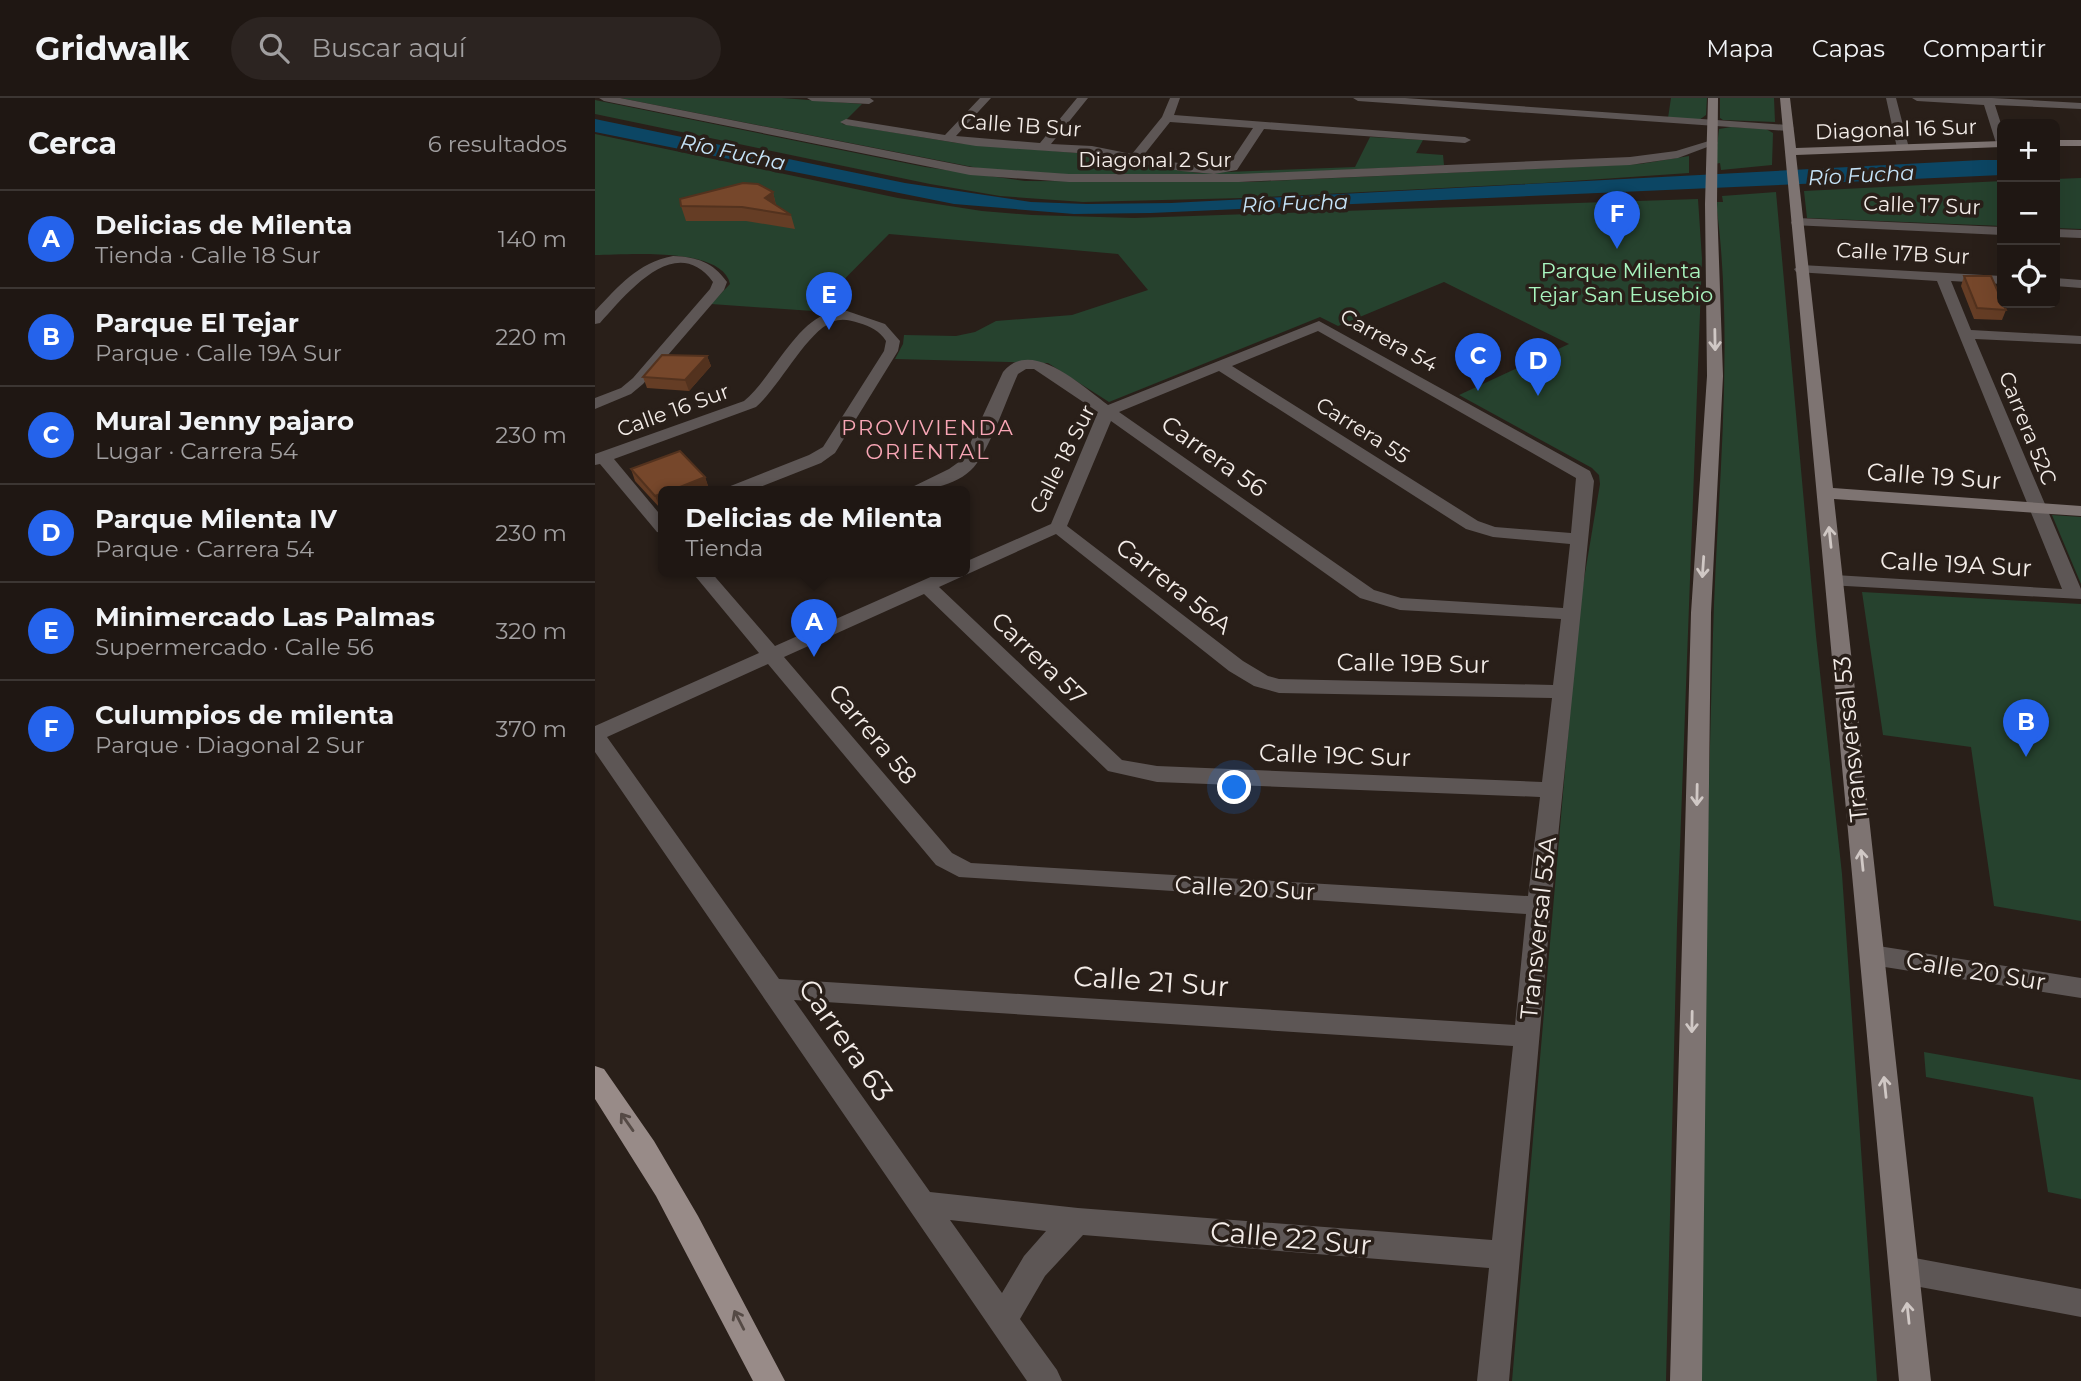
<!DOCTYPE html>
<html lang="es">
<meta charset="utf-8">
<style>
:root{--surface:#1f1713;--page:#2c2421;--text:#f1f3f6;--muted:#a19fa0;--line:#3c3633;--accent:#2563eb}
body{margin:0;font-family:Montserrat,sans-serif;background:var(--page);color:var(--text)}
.controls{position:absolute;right:21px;top:21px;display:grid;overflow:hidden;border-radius:10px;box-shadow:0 7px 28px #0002}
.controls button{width:63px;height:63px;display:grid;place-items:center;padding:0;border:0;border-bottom:2px solid var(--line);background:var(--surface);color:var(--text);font:35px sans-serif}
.you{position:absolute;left:640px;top:690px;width:24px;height:24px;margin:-18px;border:5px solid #fff;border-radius:50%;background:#1a73e8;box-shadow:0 0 0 10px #1a73e833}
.badge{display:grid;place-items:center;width:46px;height:46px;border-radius:50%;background:var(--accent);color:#fff;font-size:23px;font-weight:700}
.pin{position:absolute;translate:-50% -58px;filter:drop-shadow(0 2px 4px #0008)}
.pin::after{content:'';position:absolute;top:37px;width:24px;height:21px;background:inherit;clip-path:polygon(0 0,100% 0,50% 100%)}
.popup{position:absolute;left:63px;top:388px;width:312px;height:91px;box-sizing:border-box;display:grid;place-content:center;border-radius:10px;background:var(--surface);filter:drop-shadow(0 2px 5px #0005);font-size:23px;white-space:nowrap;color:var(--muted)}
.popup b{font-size:26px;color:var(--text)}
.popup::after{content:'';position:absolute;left:50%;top:100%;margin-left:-14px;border:14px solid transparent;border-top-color:var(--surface)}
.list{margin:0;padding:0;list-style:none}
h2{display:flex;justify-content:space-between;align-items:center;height:91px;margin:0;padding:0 28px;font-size:30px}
h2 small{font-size:23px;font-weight:400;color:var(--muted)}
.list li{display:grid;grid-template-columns:46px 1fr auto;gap:21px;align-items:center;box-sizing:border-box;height:98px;padding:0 28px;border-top:2px solid var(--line)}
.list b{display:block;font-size:26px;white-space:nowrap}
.list p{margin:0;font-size:23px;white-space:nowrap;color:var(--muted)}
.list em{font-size:23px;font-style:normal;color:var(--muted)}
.icon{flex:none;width:38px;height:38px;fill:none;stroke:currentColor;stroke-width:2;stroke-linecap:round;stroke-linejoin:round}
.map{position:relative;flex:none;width:1486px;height:1283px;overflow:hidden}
header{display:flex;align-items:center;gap:42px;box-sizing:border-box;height:98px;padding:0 35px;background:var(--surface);border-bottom:2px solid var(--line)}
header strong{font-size:33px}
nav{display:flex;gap:38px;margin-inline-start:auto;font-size:24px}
.search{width:490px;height:63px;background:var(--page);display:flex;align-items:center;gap:18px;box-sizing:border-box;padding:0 24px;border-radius:38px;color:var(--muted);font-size:26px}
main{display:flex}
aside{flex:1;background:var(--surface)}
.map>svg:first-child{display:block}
.green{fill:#26422e}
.water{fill:#0c4664}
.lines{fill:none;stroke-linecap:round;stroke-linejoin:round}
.street{fill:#5d5655;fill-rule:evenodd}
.secondary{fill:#7e7472;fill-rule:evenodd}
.primary{fill:#988b88;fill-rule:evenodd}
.wall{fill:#653d25}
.shaded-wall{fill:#53321e}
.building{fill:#76472b;stroke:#53321e;stroke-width:2}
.oneway{stroke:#d0c8c5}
.oneway2{stroke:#554a45}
.labels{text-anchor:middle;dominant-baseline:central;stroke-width:7;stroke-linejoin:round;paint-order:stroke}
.far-street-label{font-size:21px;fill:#f3ece8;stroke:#291f19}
.far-water-label{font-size:21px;font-style:italic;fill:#c6e4f9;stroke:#291f19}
.far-park-label{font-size:21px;fill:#a9f5bf;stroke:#291f19}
.far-neighbourhood-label{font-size:21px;letter-spacing:2px;fill:#f9a6b6;stroke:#291f19}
.street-label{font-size:24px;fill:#f3ece8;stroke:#291f19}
.near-street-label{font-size:28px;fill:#f3ece8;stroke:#291f19}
</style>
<header>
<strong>Gridwalk</strong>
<div class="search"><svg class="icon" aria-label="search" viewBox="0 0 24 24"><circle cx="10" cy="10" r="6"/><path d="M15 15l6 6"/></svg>Buscar aquí</div>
<nav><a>Mapa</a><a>Capas</a><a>Compartir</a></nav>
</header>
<main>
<aside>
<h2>Cerca<small>6 resultados</small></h2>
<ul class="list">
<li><span class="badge">A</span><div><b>Delicias de Milenta</b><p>Tienda · Calle 18 Sur</p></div><em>140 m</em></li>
<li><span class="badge">B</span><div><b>Parque El Tejar</b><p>Parque · Calle 19A Sur</p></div><em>220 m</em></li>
<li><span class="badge">C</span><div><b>Mural Jenny pajaro</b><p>Lugar · Carrera 54</p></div><em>230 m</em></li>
<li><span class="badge">D</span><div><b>Parque Milenta IV</b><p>Parque · Carrera 54</p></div><em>230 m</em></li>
<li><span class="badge">E</span><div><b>Minimercado Las Palmas</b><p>Supermercado · Calle 56</p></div><em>320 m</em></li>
<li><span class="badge">F</span><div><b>Culumpios de milenta</b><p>Parque · Diagonal 2 Sur</p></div><em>370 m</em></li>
</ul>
</aside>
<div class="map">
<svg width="1486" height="1283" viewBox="0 0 1486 1283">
<rect width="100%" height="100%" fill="#291f19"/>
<!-- green -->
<path class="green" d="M25,0H187L267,6L247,26L362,45L507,57L565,70L604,75L760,69L775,39L828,42L821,55L848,57L849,67L644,77H483L388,71Z
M1076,0H1112L1111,17L1104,22L1073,20Z
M1125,0H1179L1180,24L1128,22L1125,20Z
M0,2L330,69L430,83L655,84L1045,66L1094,58V75L948,85L648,100L488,104L405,98L335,86L0,16Z
M1136,29L1171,31L1178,35L1177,67L1126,72L1125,65L1120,66L1124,31Z
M0,36L303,100L387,113L437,117L539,120L1103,101L1107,161L1082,828L1071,1283H917L984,511L1005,386L1004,377L997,370L864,297L974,246L849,184L743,228L725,219L514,304L453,265L300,261L308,246L309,237L361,238L380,234L401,223L477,217L553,192L523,156L294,136L218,213L116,206L135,186C127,148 31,157 0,157Z
M1486,80V131L1460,130V81Z
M1407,83V128L1212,120L1209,93Z
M1181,94L1221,538L1247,776L1282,1283H1103C1106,1034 1111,785 1118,536C1122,392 1140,248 1121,104H1128L1127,98Z
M1457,417L1486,419V486Z
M1267,494L1486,506V823L1399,808L1376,649L1288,637Z
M1329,954L1486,982V1101L1453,1094L1438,999L1331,979Z"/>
<!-- water -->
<path class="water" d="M0,21L310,85L436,104L492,106L576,105L1386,62H1407V77L556,115L479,116L359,106L0,34Z"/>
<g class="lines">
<!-- street -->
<path class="street" d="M4,0H25L375,69L474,76H644L1035,59L1081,53L1117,42L1123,45L1083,60L1035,67L644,84H474L375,77L9,3Z
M212,0H275L279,3L274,6L217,3Z
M385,0H396L361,38L445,45L482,0H493L456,46L497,48L537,56L567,19L575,0H585L579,17L870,39L876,42L870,45L669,31L642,72L619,76L586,73L497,56L381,48L251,27L245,24L251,21L350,37ZM575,24L658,30L634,66C605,71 576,64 548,58Z
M758,0H810L1193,27L1199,30L1193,33L763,3Z
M1291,0H1301L1314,50L1312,52L1302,50Z
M1317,0H1397L1486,5V11L1400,7L1407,29V48L1401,45L1389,7L1322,3Z
M1202,120L1407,129V137L1197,127L1196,124Z
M1460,131L1486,132V140L1460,139Z
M78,158C102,159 118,164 132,184L129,192L48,286L36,296L0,311V300L26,290L38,280L115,191L118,184C80,133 31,197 5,225L0,226V213C24,188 42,165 78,158Z
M1206,167L1407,178V186L1356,183L1376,232L1486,238V246L1380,241L1486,491V501L1233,487L1231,483L1240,477L1467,491L1342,183L1201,174L1199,171Z
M1460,180L1486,182V190L1460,188Z
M252,213L290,226L305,243L303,253L240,355L226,365L155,393H131L133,389L214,357L228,349L289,253L291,243C285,233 275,228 264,225C255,222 246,220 237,224C210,236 186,287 161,309L19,361L68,420V435L62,434L5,366L0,367V356L149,303C176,280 199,229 229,217C236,214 244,214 252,213Z
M724,223L995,373L999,383L956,808L914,1283H882L894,1170L488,1137L450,1178L425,1221L462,1272L467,1283H432L0,654V628L164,555L96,473H115L180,548L349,473H370V464L456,426L503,314L439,271H431L423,276C412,300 397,345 382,365C367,387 332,393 309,393L354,371L368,361L408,274C436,239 488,289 513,307ZM723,233L981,380L976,435L900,429L883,423L637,268ZM624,273L871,431L898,439L975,446L968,510L806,500L779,492L524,314ZM516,323L765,500L805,512L966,521L958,587L684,581L673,578L648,563L472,428ZM461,436L634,573L659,588L684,595L957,600L947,684L562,668L527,662L344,489ZM329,496L513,673L562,684L945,699L933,798L376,765L357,755L189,559ZM173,566L341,767L364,779L931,816L920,927L184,881L12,639ZM199,902L918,948L897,1142L483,1110L335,1094ZM355,1122L451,1133L429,1158L407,1195Z
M1277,847L1486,880V900L1277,867L1268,864L1265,857L1268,850Z
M1309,1158L1486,1191V1219L1309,1186L1299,1182L1294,1172L1299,1162Z"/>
<!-- secondary -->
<path class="secondary" d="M1113,0H1123L1122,106L1128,278L1116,515L1107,1283H1075L1096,515L1112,278L1110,106Z
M1185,0H1195L1201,50L1407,43V49L1201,57L1238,390L1486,408V418L1239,401L1336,1283H1304Z
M1460,42H1486V48H1460Z"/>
<!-- primary -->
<path class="primary" d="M0,968L9,971L59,1043L103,1118L190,1283H158L61,1098L0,1001Z"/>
</g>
<!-- wall -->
<path class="wall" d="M178,94L181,107L196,117L200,131L151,123H91L86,108Z
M1369,178L1411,212L1407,222L1379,221L1366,188Z
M112,258L116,268L94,293L52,290L48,279Z
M36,371L110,379L114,391L65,410L40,383Z"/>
<!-- shaded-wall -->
<path class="shaded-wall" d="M178,94L181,108L174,114L170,100Z
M112,258L116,268L94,293L90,282Z
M110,379L114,391L109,393H75Z
M68,395V408L65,410L60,398Z"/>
<!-- building -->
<path class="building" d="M148,85L163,86L178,94L170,100L196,117L147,109L86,108L85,101Z
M1369,178H1396L1411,212L1382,210Z
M67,257L112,258L90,282L48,279Z
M85,353L110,379L75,393H68V395L60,398L36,371Z"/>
<!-- one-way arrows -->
<defs><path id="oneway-shaft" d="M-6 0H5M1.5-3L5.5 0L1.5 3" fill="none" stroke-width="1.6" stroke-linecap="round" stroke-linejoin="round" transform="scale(1.75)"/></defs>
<g class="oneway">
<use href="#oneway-shaft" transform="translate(1120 242) rotate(89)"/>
<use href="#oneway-shaft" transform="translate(1235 439) rotate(-96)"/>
<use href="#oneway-shaft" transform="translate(1108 469) rotate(94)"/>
<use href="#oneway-shaft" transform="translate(1102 697) rotate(91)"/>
<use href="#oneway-shaft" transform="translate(1267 762) rotate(-96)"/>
<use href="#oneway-shaft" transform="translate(1097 924) rotate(91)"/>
<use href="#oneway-shaft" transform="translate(1290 989) rotate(-96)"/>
<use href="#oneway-shaft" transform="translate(1313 1215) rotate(-96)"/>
</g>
<g class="oneway2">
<use href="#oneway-shaft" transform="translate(32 1024) rotate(-125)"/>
<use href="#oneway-shaft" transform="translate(144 1222) rotate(-117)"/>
</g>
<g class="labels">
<!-- far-street labels -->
<g class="far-street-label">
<text transform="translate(426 27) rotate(4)">Calle 1B Sur</text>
<text transform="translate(1301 31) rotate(-2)">Diagonal 16 Sur</text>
<text x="560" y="61">Diagonal 2 Sur</text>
<text transform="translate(1327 107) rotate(2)">Calle 17 Sur</text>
<text transform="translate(1308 155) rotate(3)">Calle 17B Sur</text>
<text transform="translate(794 242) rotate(29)">Carrera 54</text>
<text transform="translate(78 312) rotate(-20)">Calle 16 Sur</text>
<text transform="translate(1433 330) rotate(68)">Carrera 52C</text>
<text transform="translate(768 332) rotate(32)">Carrera 55</text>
<text transform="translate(467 361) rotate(-63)">Calle 18 Sur</text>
</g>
<!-- far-water labels -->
<g class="far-water-label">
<text transform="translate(138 54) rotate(12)">Río Fucha</text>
<text transform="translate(1266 77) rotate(-3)">Río Fucha</text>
<text transform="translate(700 105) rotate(-2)">Río Fucha</text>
</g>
<!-- far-park labels -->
<g class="far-park-label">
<text x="1026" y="172">Parque Milenta<tspan x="1026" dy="24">Tejar San Eusebio</tspan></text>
</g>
<!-- far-neighbourhood labels -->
<g class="far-neighbourhood-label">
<text x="333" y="329">PROVIVIENDA<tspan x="333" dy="24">ORIENTAL</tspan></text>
</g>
<!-- street labels -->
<g class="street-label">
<text transform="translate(619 358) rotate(35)">Carrera 56</text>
<text transform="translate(1339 378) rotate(4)">Calle 19 Sur</text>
<text transform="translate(1361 466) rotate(3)">Calle 19A Sur</text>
<text transform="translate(579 488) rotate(38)">Carrera 56A</text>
<text transform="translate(444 560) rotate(44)">Carrera 57</text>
<text transform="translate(818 565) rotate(1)">Calle 19B Sur</text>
<text transform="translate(278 636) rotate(50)">Carrera 58</text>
<text transform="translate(1255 641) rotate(-96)">Transversal 53</text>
<text transform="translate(740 657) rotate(2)">Calle 19C Sur</text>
<text transform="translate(650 790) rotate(3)">Calle 20 Sur</text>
<text transform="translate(943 830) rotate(-84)">Transversal 53A</text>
<text transform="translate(1381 873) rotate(9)">Calle 20 Sur</text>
</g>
<!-- near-street labels -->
<g class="near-street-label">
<text transform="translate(556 883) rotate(4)">Calle 21 Sur</text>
<text transform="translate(251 942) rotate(55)">Carrera 63</text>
<text transform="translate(696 1140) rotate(5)">Calle 22 Sur</text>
</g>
</g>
</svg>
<div class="controls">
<button>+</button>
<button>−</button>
<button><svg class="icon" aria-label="locate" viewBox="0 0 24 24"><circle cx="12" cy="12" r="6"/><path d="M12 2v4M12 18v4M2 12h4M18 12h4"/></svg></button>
</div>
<div class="you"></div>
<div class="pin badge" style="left:219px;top:559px">A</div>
<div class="popup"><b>Delicias de Milenta</b>Tienda</div>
<div class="pin badge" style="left:1431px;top:659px">B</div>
<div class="pin badge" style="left:883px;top:293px">C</div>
<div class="pin badge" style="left:943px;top:298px">D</div>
<div class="pin badge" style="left:234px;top:232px">E</div>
<div class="pin badge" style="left:1022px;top:151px">F</div>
</div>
</main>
